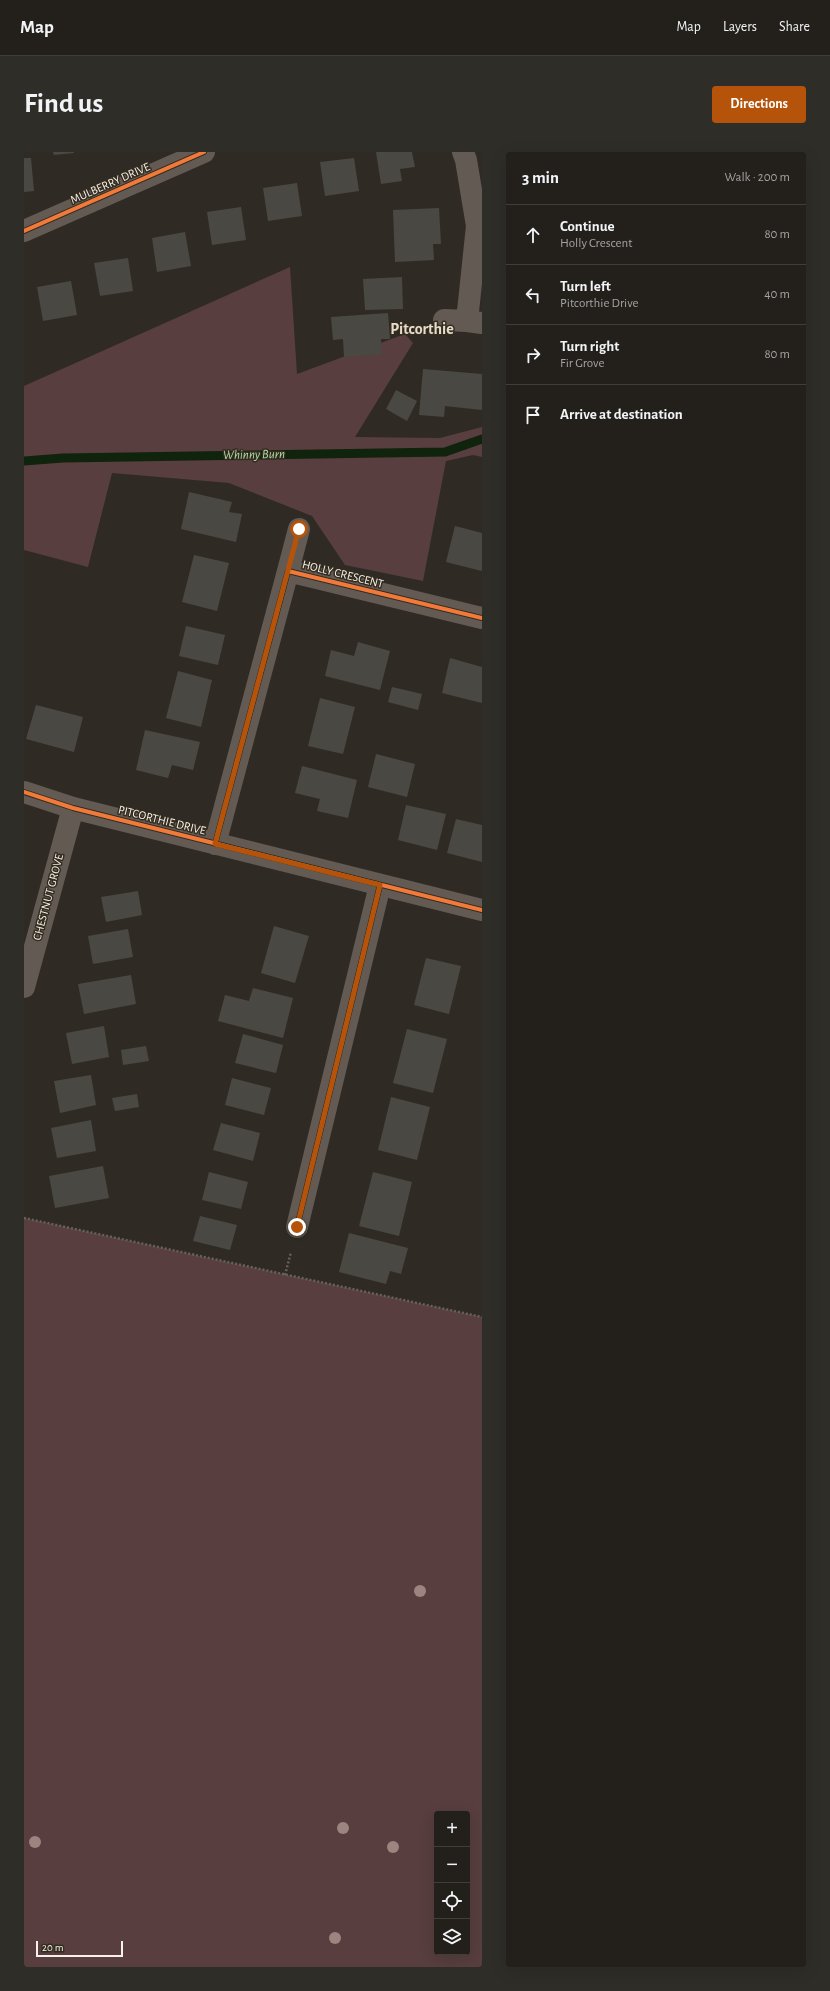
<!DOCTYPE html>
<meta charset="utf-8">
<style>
:root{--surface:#23201b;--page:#2f2d28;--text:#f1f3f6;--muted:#a3a3a3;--line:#403e3a;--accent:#b45309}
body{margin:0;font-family:"Alegreya Sans",sans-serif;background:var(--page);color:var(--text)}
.controls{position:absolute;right:12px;bottom:12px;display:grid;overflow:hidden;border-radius:4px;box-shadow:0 4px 16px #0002}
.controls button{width:36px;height:36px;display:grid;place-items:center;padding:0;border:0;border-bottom:1px solid var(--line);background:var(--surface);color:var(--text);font:20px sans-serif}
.scale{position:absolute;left:12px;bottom:10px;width:87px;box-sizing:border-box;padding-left:4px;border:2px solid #f6f1e9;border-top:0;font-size:11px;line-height:14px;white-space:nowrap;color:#f6f1e9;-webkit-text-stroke:3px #332c1f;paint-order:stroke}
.stop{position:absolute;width:12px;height:12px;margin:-9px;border:3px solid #b45309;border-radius:50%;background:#fff}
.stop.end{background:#b45309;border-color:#fff;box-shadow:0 1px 4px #0008}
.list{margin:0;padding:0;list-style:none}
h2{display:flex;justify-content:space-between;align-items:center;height:52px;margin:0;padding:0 16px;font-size:17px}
h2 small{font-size:13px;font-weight:400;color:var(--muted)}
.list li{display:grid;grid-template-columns:26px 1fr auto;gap:12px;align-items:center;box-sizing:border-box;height:60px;padding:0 16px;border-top:1px solid var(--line)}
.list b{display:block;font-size:15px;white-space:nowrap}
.list p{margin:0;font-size:13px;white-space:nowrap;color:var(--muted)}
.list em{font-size:13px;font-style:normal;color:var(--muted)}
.icon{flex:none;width:22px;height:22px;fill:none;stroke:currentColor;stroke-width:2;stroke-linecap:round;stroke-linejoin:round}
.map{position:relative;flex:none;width:458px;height:1815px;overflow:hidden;border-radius:4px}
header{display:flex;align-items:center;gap:24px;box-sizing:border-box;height:56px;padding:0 20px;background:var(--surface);border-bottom:1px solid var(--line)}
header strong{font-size:19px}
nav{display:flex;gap:22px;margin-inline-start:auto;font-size:14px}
.intro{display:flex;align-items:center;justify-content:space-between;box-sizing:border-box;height:96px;padding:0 24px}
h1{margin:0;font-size:28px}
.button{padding:10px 18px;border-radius:4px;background:var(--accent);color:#fff;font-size:14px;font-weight:700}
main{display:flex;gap:24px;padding:0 24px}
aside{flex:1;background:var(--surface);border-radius:4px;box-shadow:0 4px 16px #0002}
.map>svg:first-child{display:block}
.green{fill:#583e3e;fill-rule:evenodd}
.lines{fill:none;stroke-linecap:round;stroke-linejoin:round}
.stream{stroke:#10230d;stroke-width:9}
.building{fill:#4a4842}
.path{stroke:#67615b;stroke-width:2.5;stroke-dasharray:2 2;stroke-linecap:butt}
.street{stroke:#645a54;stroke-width:22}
.cycleway-casing{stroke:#332c1f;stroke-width:6}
.cycleway{stroke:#f17a3a;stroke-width:4}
.tree{fill:#9c8481}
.route{stroke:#b45309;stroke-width:5}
.labels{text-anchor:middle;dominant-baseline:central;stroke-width:3;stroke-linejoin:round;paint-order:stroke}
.street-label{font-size:12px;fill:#f6f1e9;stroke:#332c1f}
.water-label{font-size:13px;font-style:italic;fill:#afdbaa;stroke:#332c1f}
.district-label{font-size:16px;font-weight:bold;fill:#e6dccc;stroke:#332c1f}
</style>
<header>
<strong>Map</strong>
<nav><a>Map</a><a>Layers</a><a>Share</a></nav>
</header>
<div class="intro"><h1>Find us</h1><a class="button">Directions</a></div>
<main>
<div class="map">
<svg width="458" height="1815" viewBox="0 0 458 1815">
<rect width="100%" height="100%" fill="#2f2b24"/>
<!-- green -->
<path class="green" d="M266,115L273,222L381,182L389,191L331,285L416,286L458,275V305L449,303L422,309L399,429L321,413L288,364L205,331L88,321L64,415L0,398V234Z
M0,1066L458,1165V1815H0ZM413,1662H443V1800H413Z"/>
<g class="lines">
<!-- stream -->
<path class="stream" d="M0,309L39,306L421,300L458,287"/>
</g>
<!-- building -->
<path class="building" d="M29,0H50V1L30,3Z
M352,0H388L391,15L376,17L378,29L357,32Z
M0,6H7L10,39L0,40Z
M330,6L335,39L301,44L296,10Z
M273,31L278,64L244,69L239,36Z
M217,55L222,88L188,93L183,60Z
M415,56L417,92H409L410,108L371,110L369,58Z
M161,80L167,114L133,120L128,86Z
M104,106L109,139L76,144L70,111Z
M378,125L379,157L341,158L339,127Z
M47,129L53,163L19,169L13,135Z
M364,161L366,187H357L358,202L320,205L319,187L309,188L307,165Z
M399,217L458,222V258L421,254L420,265L395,263Z
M372,238L393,249L383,269L362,257Z
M165,340L208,350L205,360L218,362L212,390L157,377Z
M431,374L458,381V419L422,410Z
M170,403L205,411L193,459L158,450Z
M162,474L201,483L194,513L155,504Z
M334,490L366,499L356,538L301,524L307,498L330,504Z
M426,506L458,515V551L418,541Z
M154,519L188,528L177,575L142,566Z
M368,535L398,542L394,558L364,550Z
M296,546L331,555L319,602L284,594Z
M12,553L59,565L50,600L2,587Z
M121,578L176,590L169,618L148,613L144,626L112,618Z
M352,602L391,612L383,645L344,635Z
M278,614L333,628L324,666L293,659L296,647L271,641Z
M382,653L422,662L413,698L374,688Z
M432,667L458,673V710L423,701Z
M114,739L118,763L82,770L77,745Z
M250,774L285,784L271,831L237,821Z
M104,777L109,805L69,812L64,784Z
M402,806L437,814L425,862L390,853Z
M107,823L112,852L60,862L54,832Z
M229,836L269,846L259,886L194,869L201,843L225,849Z
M80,874L85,905L48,912L42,881Z
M383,877L423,887L409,941L369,931Z
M219,882L259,893L252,921L211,911Z
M122,894L125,909L99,913L97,898Z
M67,923L72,953L36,961L30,929Z
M208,926L247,936L240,963L201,953Z
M113,942L115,955L91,959L88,946Z
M367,945L406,955L393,1008L354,998Z
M67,968L72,999L33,1006L27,976Z
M197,971L236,981L229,1009L189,998Z
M79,1014L85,1046L31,1056L25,1024Z
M185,1020L224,1030L217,1057L178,1048Z
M349,1020L388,1030L375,1084L335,1074Z
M176,1064L213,1073L206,1098L169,1089Z
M325,1081L384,1096L377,1122L366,1119L362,1132L315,1120Z"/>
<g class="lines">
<!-- path -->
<path class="path" d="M0,1066L458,1165
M261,1123L267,1100"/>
<!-- street -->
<path class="street" d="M439,0L442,8L453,74L443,169L458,171
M0,79L180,0
M420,168L443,169
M264,419L275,377
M0,640L49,656L458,758
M191,692L264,419L458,466
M0,835L49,656
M273,1075L356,733"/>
<!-- cycleway casing -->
<g class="cycleway-casing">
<path id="cycleway" d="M0,79L180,0
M0,640L49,656L458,758
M191,692L264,419L458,466
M273,1075L356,733"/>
</g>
<!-- cycleway -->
<use href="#cycleway" class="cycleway"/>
</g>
<!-- trees -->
<g class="tree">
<circle cx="396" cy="1439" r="6"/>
<circle cx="319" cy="1676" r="6"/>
<circle cx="11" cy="1690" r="6"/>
<circle cx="369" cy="1695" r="6"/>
<circle cx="311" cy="1786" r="6"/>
</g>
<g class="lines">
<!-- route -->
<path class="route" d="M273,1075L356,733L191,692L275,377"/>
</g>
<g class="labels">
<!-- street labels -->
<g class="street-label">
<text transform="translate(86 31) rotate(-24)">MULBERRY DRIVE</text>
<text transform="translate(319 422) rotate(14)">HOLLY CRESCENT</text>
<text transform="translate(138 668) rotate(14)">PITCORTHIE DRIVE</text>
<text transform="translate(24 745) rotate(-75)">CHESTNUT GROVE</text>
</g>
<!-- water labels -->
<g class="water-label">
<text transform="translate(230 303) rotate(-1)">Whinny Burn</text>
</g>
<!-- district labels -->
<g class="district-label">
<text x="398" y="177">Pitcorthie</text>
</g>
</g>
</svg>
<div class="controls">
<button>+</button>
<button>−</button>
<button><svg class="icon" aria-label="locate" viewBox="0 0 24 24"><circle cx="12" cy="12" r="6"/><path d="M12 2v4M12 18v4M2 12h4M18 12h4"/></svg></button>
<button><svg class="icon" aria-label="layers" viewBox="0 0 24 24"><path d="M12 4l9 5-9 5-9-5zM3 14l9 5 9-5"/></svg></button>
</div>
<div class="scale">20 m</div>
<div class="stop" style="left:275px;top:377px"></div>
<div class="stop end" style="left:273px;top:1075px"></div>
</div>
<aside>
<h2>3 min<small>Walk · 200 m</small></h2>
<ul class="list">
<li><svg class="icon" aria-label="ahead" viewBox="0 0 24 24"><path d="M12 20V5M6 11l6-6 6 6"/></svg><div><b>Continue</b><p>Holly Crescent</p></div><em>80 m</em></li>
<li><svg class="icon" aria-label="left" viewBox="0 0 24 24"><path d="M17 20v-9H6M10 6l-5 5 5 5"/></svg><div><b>Turn left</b><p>Pitcorthie Drive</p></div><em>40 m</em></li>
<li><svg class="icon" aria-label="right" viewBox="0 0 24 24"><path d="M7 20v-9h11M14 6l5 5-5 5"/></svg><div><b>Turn right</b><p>Fir Grove</p></div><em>80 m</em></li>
<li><svg class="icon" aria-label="arrive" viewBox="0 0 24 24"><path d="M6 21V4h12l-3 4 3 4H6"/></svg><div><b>Arrive at destination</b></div></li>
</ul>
</aside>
</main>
